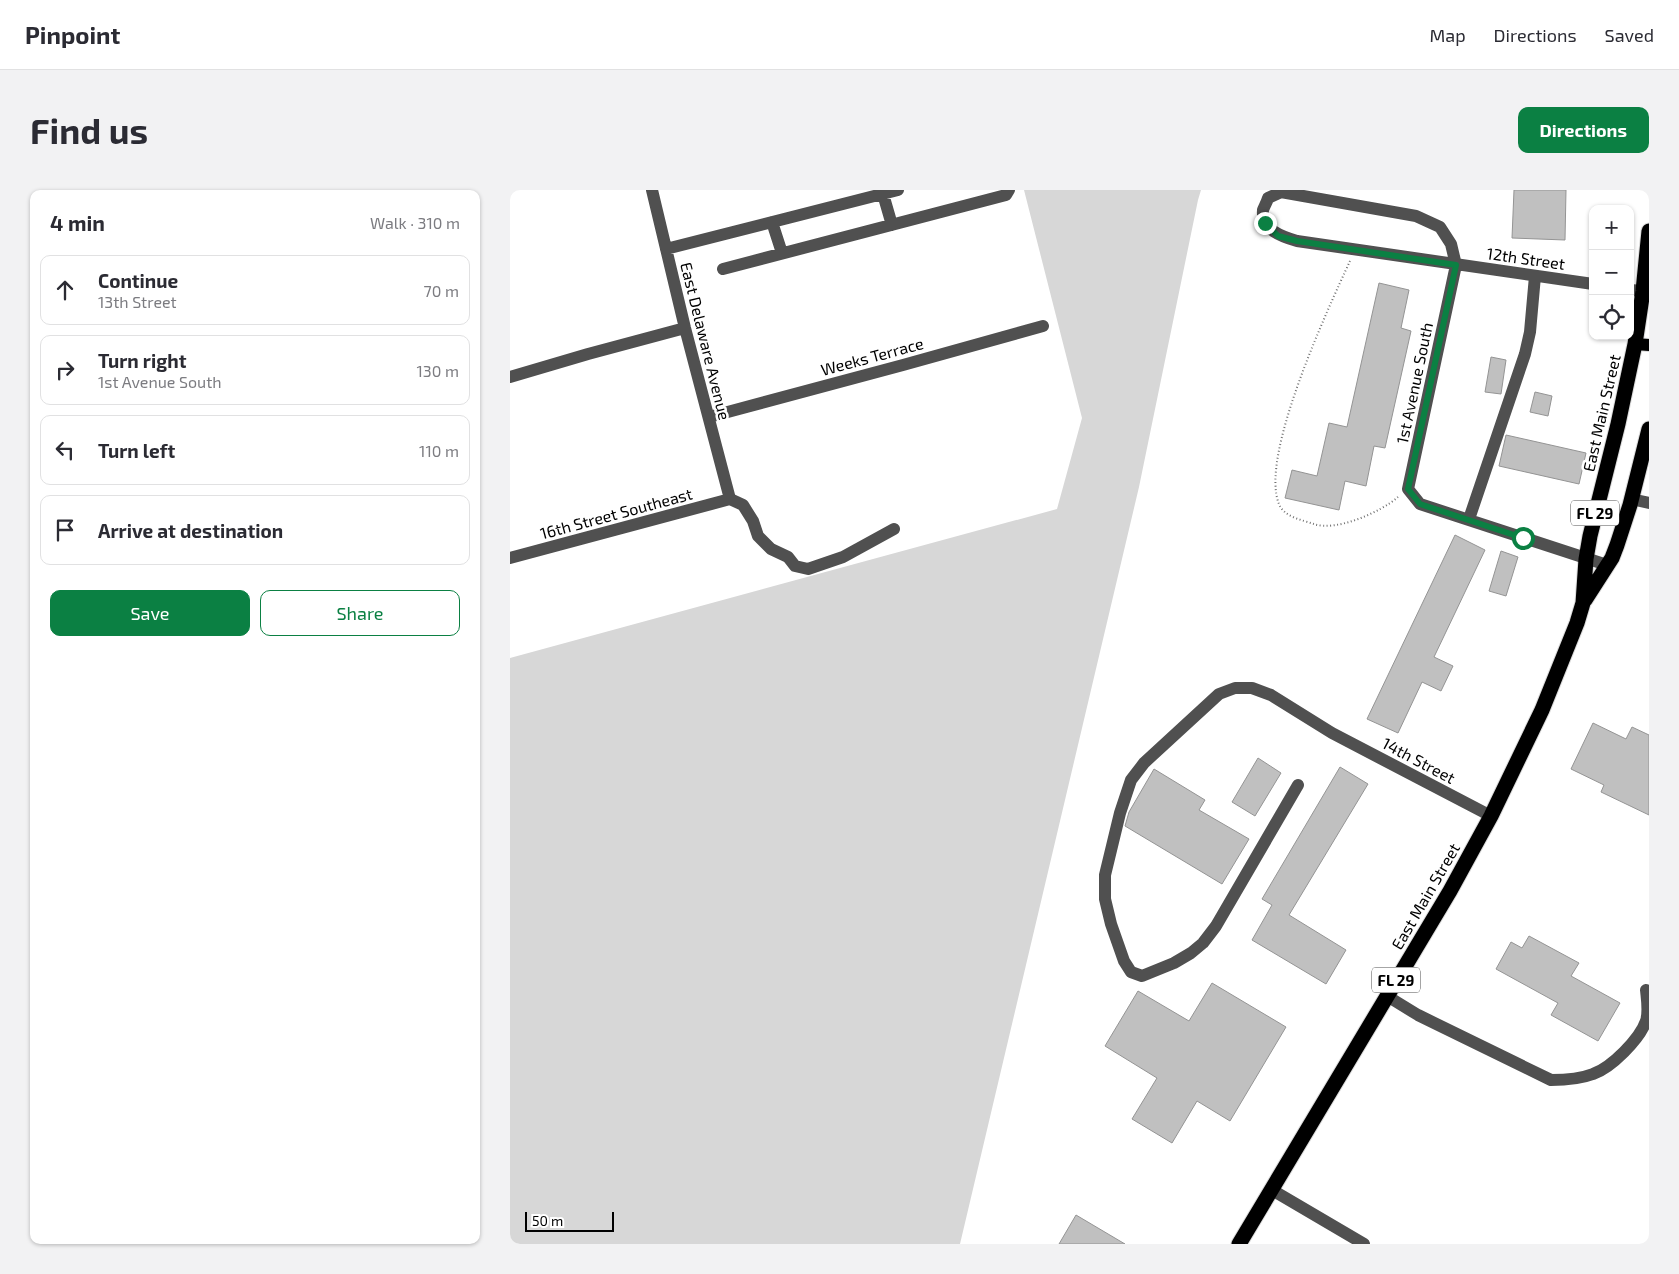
<!DOCTYPE html>
<meta charset="utf-8">
<style>
:root{--surface:#fff;--page:#f2f2f3;--text:#2b2b33;--muted:#7c7c81;--line:#e1e1e2;--accent:#0b8043}
body{margin:0;font-family:"Exo 2",sans-serif;background:var(--page);color:var(--text)}
.controls{position:absolute;right:15px;top:15px;display:grid;overflow:hidden;border-radius:10px;box-shadow:0 1px 4px #0004}
.controls button{width:45px;height:45px;display:grid;place-items:center;padding:0;border:0;border-bottom:1px solid var(--line);background:var(--surface);color:var(--text);font:25px sans-serif}
.scale{position:absolute;left:15px;bottom:12px;width:89px;box-sizing:border-box;padding-left:5px;border:2px solid #000;border-top:0;font-size:14px;line-height:18px;white-space:nowrap;color:#000;-webkit-text-stroke:4px #fff;paint-order:stroke}
.stop{position:absolute;width:15px;height:15px;margin:-11px;border:4px solid #0b8043;border-radius:50%;background:#fff}
.stop.end{background:#0b8043;border-color:#fff;box-shadow:0 1px 5px #0008}
.list{margin:0;padding:0;list-style:none}
h2{display:flex;justify-content:space-between;align-items:center;height:65px;margin:0;padding:0 20px;font-size:21px}
h2 small{font-size:16px;font-weight:400;color:var(--muted)}
.list li{display:grid;grid-template-columns:32px 1fr auto;gap:15px;align-items:center;box-sizing:border-box;height:70px;margin:0 10px 10px;padding:0 10px;border:1px solid var(--line);border-radius:10px}
.list b{display:block;font-size:19px;white-space:nowrap}
.list p{margin:0;font-size:16px;white-space:nowrap;color:var(--muted)}
.list em{font-size:16px;font-style:normal;color:var(--muted)}
.actions{display:flex;gap:10px;padding:15px 20px}
.actions a{flex:1;padding:11px 0;border:1px solid var(--accent);border-radius:10px;text-align:center;font-size:18px;color:var(--accent)}
.actions .main{background:var(--accent);color:#fff}
.icon{flex:none;width:28px;height:28px;fill:none;stroke:currentColor;stroke-width:2;stroke-linecap:round;stroke-linejoin:round}
.map{position:relative;flex:none;width:1139px;height:1054px;overflow:hidden;border-radius:10px}
header{display:flex;align-items:center;gap:30px;box-sizing:border-box;height:70px;padding:0 25px;background:var(--surface);border-bottom:1px solid var(--line)}
header strong{font-size:24px}
nav{display:flex;gap:28px;margin-inline-start:auto;font-size:18px}
.intro{display:flex;align-items:center;justify-content:space-between;box-sizing:border-box;height:120px;padding:0 30px}
h1{margin:0;font-size:35px}
.button{padding:12px 22px;border-radius:10px;background:var(--accent);color:#fff;font-size:18px;font-weight:700}
main{display:flex;gap:30px;padding:0 30px}
aside{flex:1;background:var(--surface);border-radius:10px;box-shadow:0 1px 4px #0004}
.map>svg:first-child{display:block}
.green{fill:#d7d7d7}
.building{fill:#c0c0c0;stroke:#949494}
.lines{fill:none;stroke-linecap:round;stroke-linejoin:round}
.major-casing{stroke:#dbdbdb;stroke-width:14}
.highway-casing{stroke:#dbdbdb;stroke-width:17}
.path{stroke:#727272;stroke-width:2;stroke-dasharray:1 2.5;stroke-linecap:butt}
.minor{stroke:#505050;stroke-width:12}
.major{stroke:#000;stroke-width:12}
.highway{stroke:#000;stroke-width:15}
.route{stroke:#0b8043;stroke-width:6}
.labels{text-anchor:middle;dominant-baseline:central;stroke-width:5;stroke-linejoin:round;paint-order:stroke}
.shield{fill:#fff;stroke:#4c4c4c;stroke-width:1}
.shield-label{font-size:15px;font-weight:bold;fill:#000}
.street-label{font-size:16px;fill:#000;stroke:#fff}
</style>
<header>
<strong>Pinpoint</strong>
<nav><a>Map</a><a>Directions</a><a>Saved</a></nav>
</header>
<div class="intro"><h1>Find us</h1><a class="button">Directions</a></div>
<main>
<aside>
<h2>4 min<small>Walk · 310 m</small></h2>
<ul class="list">
<li><svg class="icon" aria-label="ahead" viewBox="0 0 24 24"><path d="M12 20V5M6 11l6-6 6 6"/></svg><div><b>Continue</b><p>13th Street</p></div><em>70 m</em></li>
<li><svg class="icon" aria-label="right" viewBox="0 0 24 24"><path d="M7 20v-9h11M14 6l5 5-5 5"/></svg><div><b>Turn right</b><p>1st Avenue South</p></div><em>130 m</em></li>
<li><svg class="icon" aria-label="left" viewBox="0 0 24 24"><path d="M17 20v-9H6M10 6l-5 5 5 5"/></svg><div><b>Turn left</b></div><em>110 m</em></li>
<li><svg class="icon" aria-label="arrive" viewBox="0 0 24 24"><path d="M6 21V4h12l-3 4 3 4H6"/></svg><div><b>Arrive at destination</b></div></li>
</ul>
<div class="actions"><a class="main">Save</a><a>Share</a></div>
</aside>
<div class="map">
<svg width="1139" height="1054" viewBox="0 0 1139 1054">
<rect width="100%" height="100%" fill="#fff"/>
<!-- green -->
<path class="green" d="M514,0H691L688,10L629,297L450,1054H0V468L547,319L572,228Z"/>
<!-- building -->
<path class="building" d="M1004,0H1056L1055,50L1002,48Z
M869,93L899,100L891,138L901,141L875,258L864,256L856,296L835,291L829,320L775,308L782,280L807,286L819,233L837,237Z
M981,167L996,170L991,204L975,202Z
M1025,202L1042,206L1038,226L1020,222Z
M996,245L1076,263L1069,294L989,276Z
M945,345L975,360L924,467L943,476L931,501L912,492L888,543L857,529Z
M991,361L1008,367L996,406L979,401Z
M1083,533L1116,549L1122,537L1139,545V625L1091,602L1094,595L1061,579Z
M748,568L771,583L745,626L722,612Z
M830,577L858,594L779,725L836,760L816,794L742,750L762,715L752,709Z
M644,579L695,610L689,620L739,649L712,694L615,636L619,622Z
M1019,746L1069,773L1061,786L1110,813L1088,851L1041,825L1048,813L986,779L1001,752L1012,758Z
M702,793L776,837L720,931L687,911L662,953L622,929L647,888L595,856L628,801L679,831Z
M566,1025L615,1054H549Z"/>
<g class="lines">
<!-- major casing -->
<g class="major-casing">
<path id="major" d="M1125,154L1139,155"/>
</g>
<!-- highway casing -->
<g class="highway-casing">
<path id="highway" d="M1075,410L1102,368L1107,355L1120,315L1139,239
M729,1054L940,701L981,626L1032,520L1067,433L1073,413L1076,369L1080,346L1108,234L1125,154L1133,101L1139,41"/>
</g>
<!-- path -->
<path class="path" d="M840,71C818,119 749,266 769,314C774,327 792,330 804,334C826,342 871,322 888,307"/>
<!-- minor -->
<path class="minor" d="M142,0L175,138L220,309
M373,4L382,35
M262,32L272,63
M156,59L388,0
M213,79L496,5L499,0
M1083,94L787,51C773,47 751,40 753,20C754,17 757,12 758,8L771,2L906,26L930,37L941,54L946,75L898,299L910,314L1097,375
M1120,100L1133,101
M0,187L78,164L175,138
M199,227L393,175L533,136
M220,309L233,315L243,331L248,346L261,359L278,367L285,376L298,379L333,367L384,339
M1121,309L1139,313
M959,329L1015,164L1020,142L1025,86
M0,368L220,309
M788,595L706,736L693,753L681,763L664,773L632,786L621,782L614,771L601,734L595,709V685L610,623L621,590L634,573L709,504L725,498H742L761,505L822,543L981,626
M877,806L908,825L1041,890C1054,890 1070,889 1083,884C1101,878 1130,849 1136,831C1139,822 1137,810 1136,800
M762,1000L854,1054"/>
<!-- major -->
<use href="#major" class="major"/>
<!-- highway -->
<use href="#highway" class="highway"/>
</g>
<g class="lines">
<!-- route -->
<path class="route" d="M755,33L768,46L787,51L946,75L898,299L910,314L1013,348"/>
</g>
<g class="labels">
<!-- shield labels -->
<g class="shield">
<rect x="1061" y="310.5" width="48" height="25" rx="4"/>
<rect x="862" y="777.5" width="48" height="25" rx="4"/>
</g>
<g class="shield-label">
<text x="1085" y="323">FL 29</text>
<text x="886" y="790">FL 29</text>
</g>
<!-- street labels -->
<g class="street-label">
<text transform="translate(1016 68) rotate(8)">12th Street</text>
<text transform="translate(196 151) rotate(76)">East Delaware Avenue</text>
<text transform="translate(362 166) rotate(-15)">Weeks Terrace</text>
<text transform="translate(904 193) rotate(-78)">1st Avenue South</text>
<text transform="translate(1091 223) rotate(-77)">East Main Street</text>
<text transform="translate(106 323) rotate(-15)">16th Street Southeast</text>
<text transform="translate(909 570) rotate(28)">14th Street</text>
<text transform="translate(915 706) rotate(-60)">East Main Street</text>
</g>
</g>
</svg>
<div class="controls">
<button>+</button>
<button>−</button>
<button><svg class="icon" aria-label="locate" viewBox="0 0 24 24"><circle cx="12" cy="12" r="6"/><path d="M12 2v4M12 18v4M2 12h4M18 12h4"/></svg></button>
</div>
<div class="scale">50 m</div>
<div class="stop" style="left:1013px;top:348px"></div>
<div class="stop end" style="left:755px;top:33px"></div>
</div>
</main>
